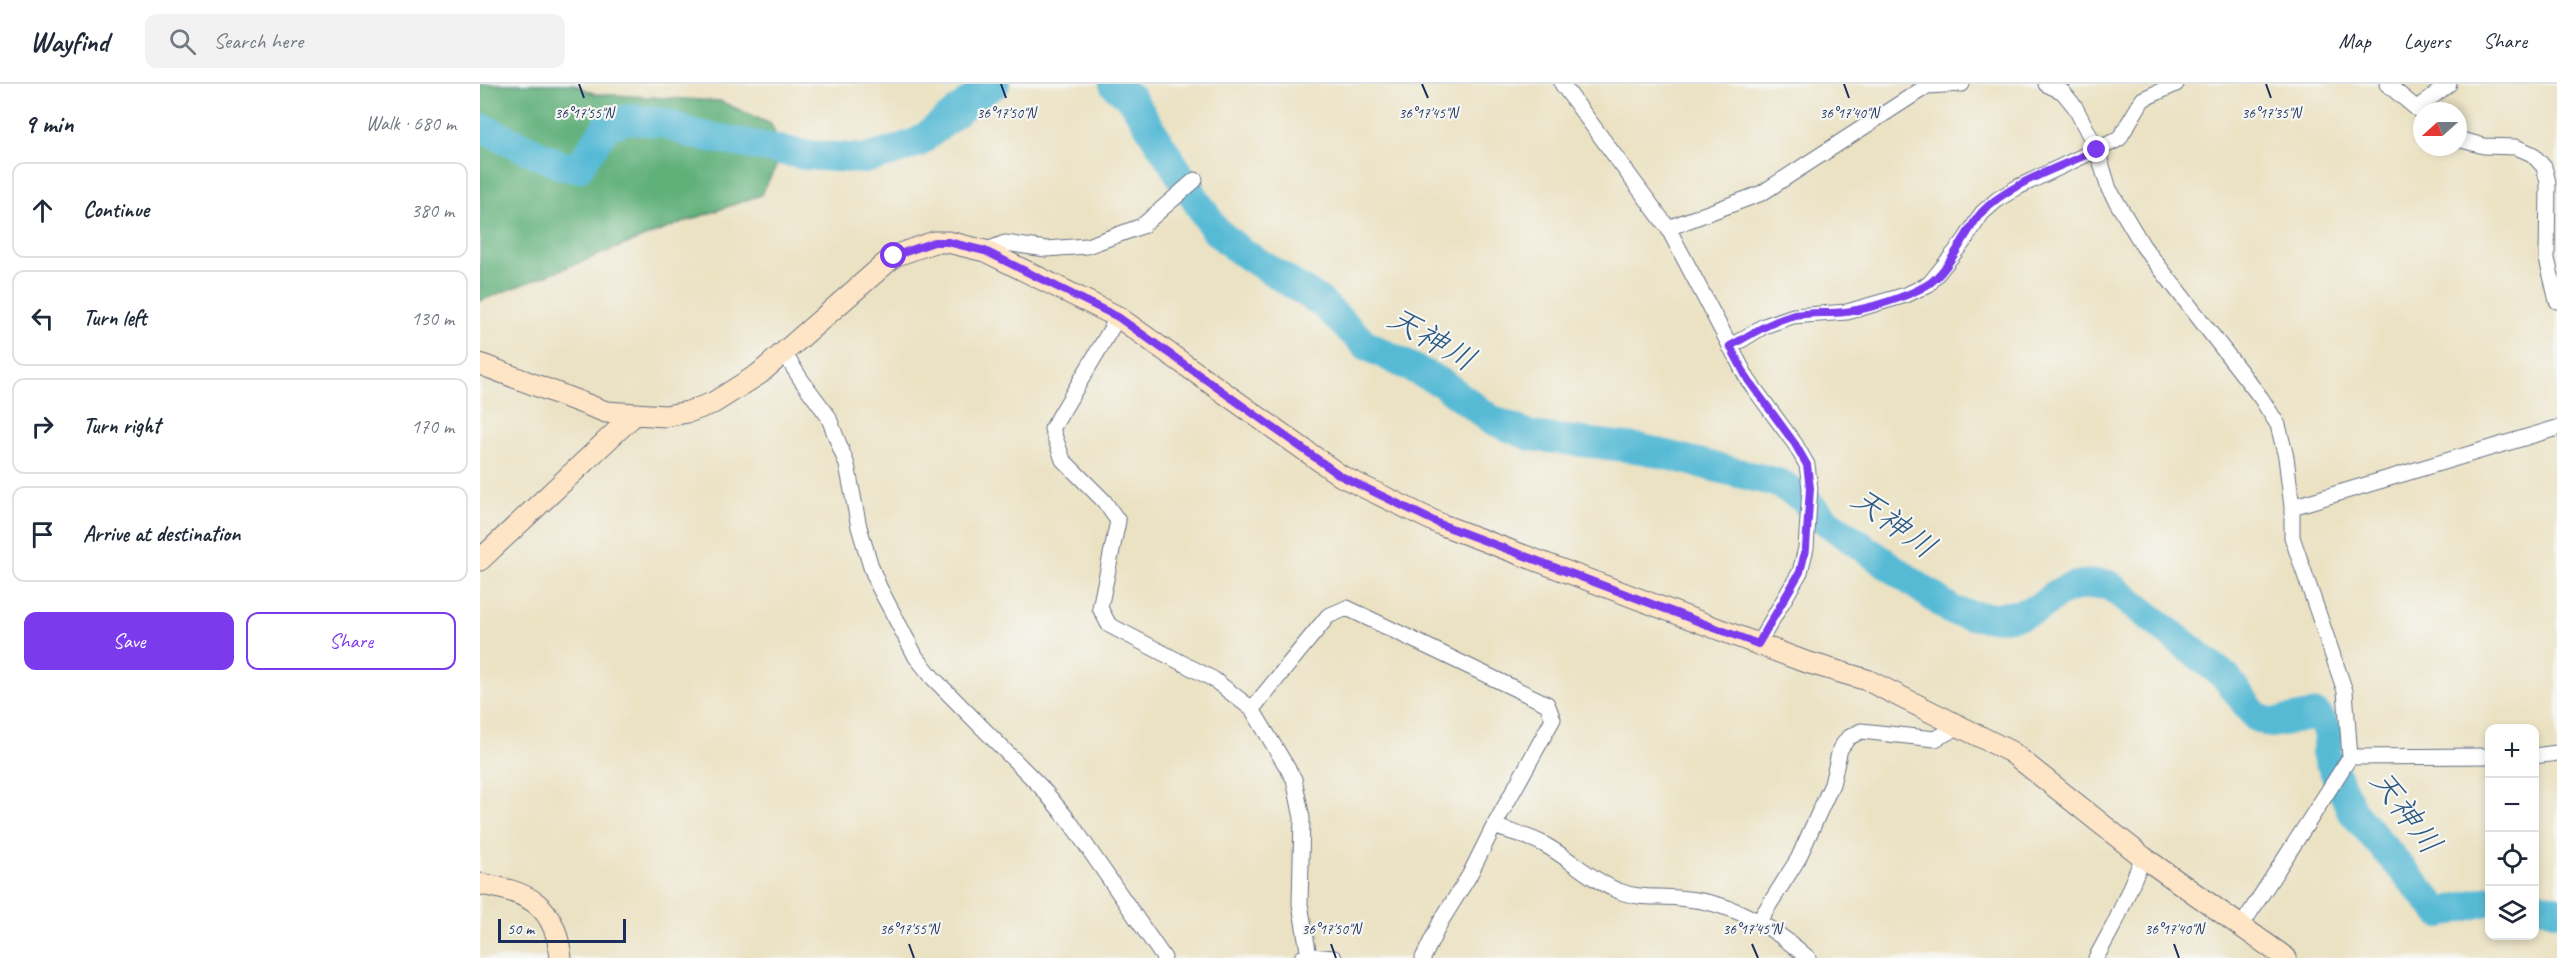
<!DOCTYPE html>
<meta charset="utf-8">
<style>
:root{--surface:#fff;--page:#f2f2f3;--text:#1f2937;--muted:#747a83;--line:#e0e1e3;--accent:#7c3aed}
body{margin:0;font-family:Caveat,"Klee One",sans-serif;background:var(--page);color:var(--text)}
.controls{position:absolute;right:18px;bottom:18px;display:grid;overflow:hidden;border-radius:12px;box-shadow:0 3px 9px #0003}
.controls button{width:54px;height:54px;display:grid;place-items:center;padding:0;border:0;border-bottom:2px solid var(--line);background:var(--surface);color:var(--text);font:30px sans-serif}
.compass{position:absolute;left:1933px;top:18px;width:54px;height:54px;border-radius:50%;background:var(--surface);box-shadow:0 3px 9px #0003;rotate:249deg}
.scale{position:absolute;left:18px;bottom:15px;width:128px;box-sizing:border-box;padding-left:6px;border:3px solid #1b2f5e;border-top:0;font-size:16px;line-height:21px;white-space:nowrap;color:#1b2f5e;-webkit-text-stroke:4px #f6f6f2;paint-order:stroke}
.stop{position:absolute;width:18px;height:18px;margin:-14px;border:4px solid #7c3aed;border-radius:50%;background:#fff}
.stop.end{background:#7c3aed;border-color:#fff;box-shadow:0 2px 6px #0008}
.list{margin:0;padding:0;list-style:none}
h2{display:flex;justify-content:space-between;align-items:center;height:78px;margin:0;padding:0 24px;font-size:26px}
h2 small{font-size:20px;font-weight:400;color:var(--muted)}
.list li{display:grid;grid-template-columns:39px 1fr auto;gap:18px;align-items:center;box-sizing:border-box;height:96px;margin:0 12px 12px;padding:0 12px;border:2px solid var(--line);border-radius:12px}
.list b{display:block;font-size:22px;white-space:nowrap}
.list em{font-size:20px;font-style:normal;color:var(--muted)}
.actions{display:flex;gap:12px;padding:18px 24px}
.actions a{flex:1;padding:14px 0;border:2px solid var(--accent);border-radius:12px;text-align:center;font-size:21px;color:var(--accent)}
.actions .main{background:var(--accent);color:#fff}
.icon{flex:none;width:33px;height:33px;fill:none;stroke:currentColor;stroke-width:2;stroke-linecap:round;stroke-linejoin:round}
.map{position:relative;flex:none;width:2077px;height:874px;overflow:hidden}
header{display:flex;align-items:center;gap:36px;box-sizing:border-box;height:84px;padding:0 30px;background:var(--surface);border-bottom:2px solid var(--line)}
header strong{font-size:28px}
nav{display:flex;gap:33px;margin-inline-start:auto;font-size:21px}
.search{width:420px;height:54px;background:var(--page);display:flex;align-items:center;gap:15px;box-sizing:border-box;padding:0 21px;border-radius:12px;color:var(--muted);font-size:22px}
main{display:flex}
aside{flex:1;background:var(--surface)}
.map>svg:first-child{display:block}
.forest{fill:#61b07a;stroke:#3e706c;stroke-width:1.5}
.lines{fill:none;stroke-linecap:round;stroke-linejoin:round}
.stream{stroke:#57bad5;stroke-width:5}
.river{stroke:#57bad5;stroke-width:30}
.street-casing{stroke:#646e81;stroke-width:17}
.secondary-casing{stroke:#646e81;stroke-width:23}
.street{stroke:#fff;stroke-width:15}
.secondary{stroke:#fde5c5;stroke-width:21}
.route{stroke:#7c3aed;stroke-width:8}
.ticks{fill:none;stroke:#1b2f5e;stroke-width:2}
.labels{text-anchor:middle;dominant-baseline:central;stroke-width:4.5;stroke-linejoin:round;paint-order:stroke}
.water-label{font-size:32px;font-style:italic;fill:#2d5982;stroke:#f6f6f2}
.ticks-label{font-size:15px;text-anchor:middle;fill:#1b2f5e;stroke:#f6f6f2;stroke-width:4.5;stroke-linejoin:round;paint-order:stroke}
</style>
<header>
<strong>Wayfind</strong>
<div class="search"><svg class="icon" aria-label="search" viewBox="0 0 24 24"><circle cx="10" cy="10" r="6"/><path d="M15 15l6 6"/></svg>Search here</div>
<nav><a>Map</a><a>Layers</a><a>Share</a></nav>
</header>
<main>
<aside>
<h2>9 min<small>Walk · 680 m</small></h2>
<ul class="list">
<li><svg class="icon" aria-label="ahead" viewBox="0 0 24 24"><path d="M12 20V5M6 11l6-6 6 6"/></svg><div><b>Continue</b></div><em>380 m</em></li>
<li><svg class="icon" aria-label="left" viewBox="0 0 24 24"><path d="M17 20v-9H6M10 6l-5 5 5 5"/></svg><div><b>Turn left</b></div><em>130 m</em></li>
<li><svg class="icon" aria-label="right" viewBox="0 0 24 24"><path d="M7 20v-9h11M14 6l5 5-5 5"/></svg><div><b>Turn right</b></div><em>170 m</em></li>
<li><svg class="icon" aria-label="arrive" viewBox="0 0 24 24"><path d="M6 21V4h12l-3 4 3 4H6"/></svg><div><b>Arrive at destination</b></div></li>
</ul>
<div class="actions"><a class="main">Save</a><a>Share</a></div>
</aside>
<div class="map">
<svg width="2077" height="874" viewBox="0 0 2077 874">
<rect width="100%" height="100%" fill="#f6f6f2"/>
<filter id="ink" filterUnits="userSpaceOnUse"><feTurbulence type="fractalNoise" baseFrequency=".0167" numOctaves="2"/><feDisplacementMap in="SourceGraphic" scale="12" xChannelSelector="R" yChannelSelector="G"/><feConvolveMatrix kernelMatrix="1 2 1 2 8 2 1 2 1" color-interpolation-filters="sRGB"/></filter>
<filter id="wash" filterUnits="userSpaceOnUse"><feTurbulence type="fractalNoise" baseFrequency=".008" numOctaves="4" result="noise"/><feDisplacementMap in="SourceGraphic" scale="24" xChannelSelector="R" yChannelSelector="G"/><feGaussianBlur stdDeviation="1.35" result="paint"/><feColorMatrix in="noise" values="0 0 0 0 0 0 0 0 0 0 0 0 0 0 0 0 0 1.4 0 .05"/><feComposite in="paint" operator="in"/></filter>
<g filter="url(#wash)">
<rect width="100%" height="100%" fill="#ebe2c3"/>
<!-- forest -->
<path class="forest" d="M0,0H93L115,10L240,17L291,40L303,69L281,111L196,141L0,217Z"/>
<g class="lines">
<!-- stream -->
<path class="stream" d="M494,14L503,0"/>
<!-- river -->
<path class="river" d="M634,0L651,14L735,146L760,167L841,218L886,261L962,299L1012,336L1051,352L1163,365L1298,399L1321,413L1346,437L1473,527C1501,535 1529,536 1556,525C1563,522 1569,516 1575,511C1592,500 1610,499 1629,501L1746,593L1776,633L1791,639L1837,631L1850,650L1846,669L1872,727L1960,829L2010,816
M0,43L83,82L98,84L127,42L147,35L185,39L213,50L326,71L385,75L411,68L439,58L494,14L515,0
M2054,820L2077,827"/>
</g>
</g>
<g filter="url(#ink)">
<g class="lines">
<!-- street casing -->
<g class="street-casing">
<path id="street" d="M1082,0L1188,144L1268,296L1315,360L1327,381L1330,404L1326,464L1320,488L1278,560
M1566,0L1583,8L1595,23L1617,66L1629,105L1663,162L1781,314L1798,341L1806,373L1812,423V453L1865,607L1870,673L1762,841
M1907,0L1942,29
M1937,24L1969,0
M1978,55L2004,62L2036,63L2052,70L2064,83L2068,98L2067,175L2077,217
M1188,144L1282,109L1447,2L1482,0
M505,167L525,159L566,165L607,162L662,142L715,96
M638,233L572,345L583,376L624,417L638,437L620,524L629,541L733,595L772,625L814,695L822,734L820,820L829,872
M1250,263L1284,242L1313,232L1367,228L1426,211L1449,200L1484,157L1502,129L1518,115L1538,103L1639,55L1663,15L1696,0
M304,269L322,297L348,332L367,381L379,443L391,483L399,503L436,573L453,594L561,703L590,738L684,874
M1812,423L2077,344
M772,625L848,532L867,524L1067,620L1073,635L1014,742L989,792L961,837L943,874
M2054,672L2077,669
M1870,673L2010,672
M1014,742C1030,748 1050,752 1065,761C1089,774 1114,798 1139,807C1158,815 1178,812 1198,814C1252,818 1288,839 1328,874
M1279,837L1318,775L1352,700L1360,665L1368,654L1381,647L1455,655L1480,642
M822,874L829,872L854,874
M1616,874L1636,837L1663,773"/>
</g>
<!-- secondary casing -->
<g class="secondary-casing">
<path id="secondary" d="M0,280L126,328L185,332L208,328L233,319L279,290L414,172L454,158H468L505,167L638,233L861,392L960,440L1323,577L1387,596L1531,668L1663,773L1806,874
M0,476L154,331
M0,800C49,808 75,820 81,874"/>
</g>
<!-- street -->
<use href="#street" class="street"/>
<!-- secondary -->
<use href="#secondary" class="secondary"/>
</g>
</g>
<g class="lines" filter="url(#ink)">
<!-- route -->
<path class="route" d="M414,172L454,158H468L505,167L638,233L861,392L960,440L1278,560L1320,488L1326,464L1330,404L1327,381L1315,360L1268,296L1250,262C1270,251 1288,239 1311,232C1328,228 1348,230 1365,228C1389,225 1427,213 1447,201C1469,188 1485,148 1501,129C1527,100 1582,82 1617,66"/>
</g>
<!-- ticks -->
<path class="ticks" d="M99,0L104,14M521,0L526,14M942,0L948,14M1364,0L1369,14M1786,0L1791,14M429,860L434,874M851,860L856,874M1272,860L1278,874M1694,860L1699,874"/>
<g class="labels">
<!-- water labels -->
<g class="water-label">
<text transform="translate(952 255) rotate(30)">天神川</text>
<text transform="translate(1414 439) rotate(36)">天神川</text>
<text transform="translate(1926 728) rotate(53)">天神川</text>
</g>
</g>
<g class="ticks-label">
<text x="104" y="34">36°17'55"N</text>
<text x="1369" y="34">36°17'40"N</text>
<text x="1791" y="34">36°17'35"N</text>
<text x="526" y="34">36°17'50"N</text>
<text x="948" y="34">36°17'45"N</text>
<text x="429" y="850">36°17'55"N</text>
<text x="851" y="850">36°17'50"N</text>
<text x="1272" y="850">36°17'45"N</text>
<text x="1694" y="850">36°17'40"N</text>
</g>
</svg>
<div class="controls">
<button>+</button>
<button>−</button>
<button><svg class="icon" aria-label="locate" viewBox="0 0 24 24"><circle cx="12" cy="12" r="6"/><path d="M12 2v4M12 18v4M2 12h4M18 12h4"/></svg></button>
<button><svg class="icon" aria-label="layers" viewBox="0 0 24 24"><path d="M12 4l9 5-9 5-9-5zM3 14l9 5 9-5"/></svg></button>
</div>
<svg class="compass" viewBox="-18 -18 36 36"><path d="M0-13l5 13h-10z" fill="#e53935"/><path d="M0 13l5-13h-10z" fill="#747a83"/></svg>
<div class="scale">50 m</div>
<div class="stop" style="left:414px;top:172px"></div>
<div class="stop end" style="left:1617px;top:66px"></div>
</div>
</main>
